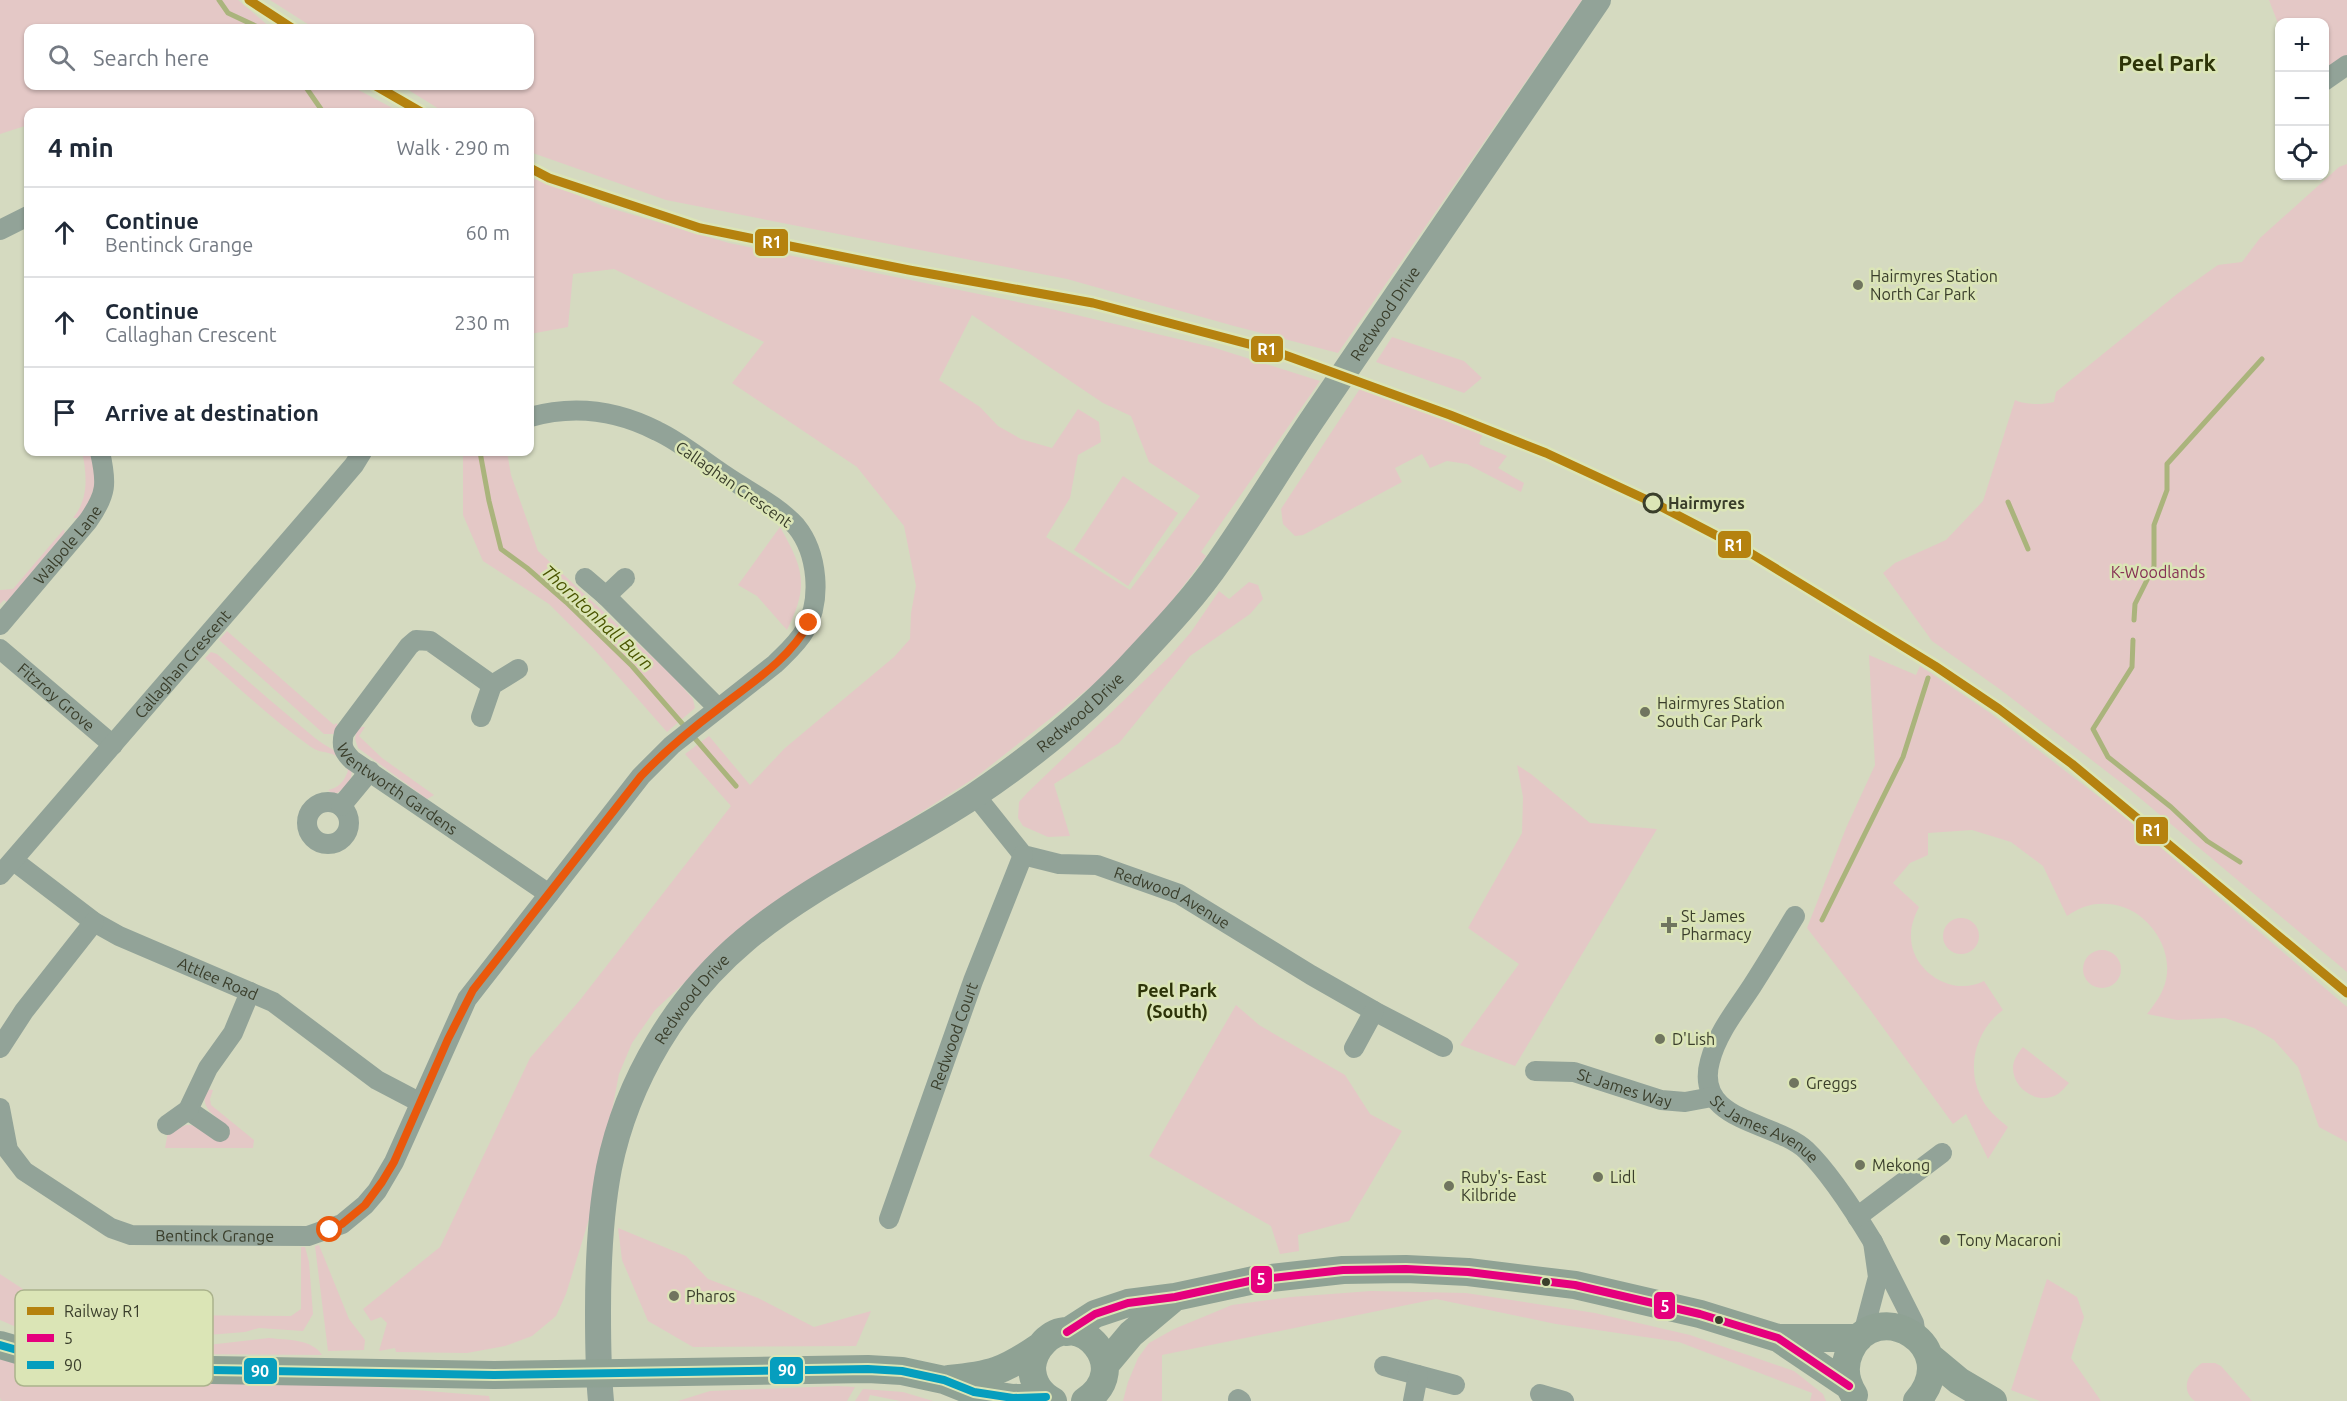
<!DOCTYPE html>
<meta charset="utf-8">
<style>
:root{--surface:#fff;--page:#f6f6f7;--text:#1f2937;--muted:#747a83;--line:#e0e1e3}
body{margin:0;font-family:Ubuntu,sans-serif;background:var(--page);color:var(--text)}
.controls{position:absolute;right:18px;top:18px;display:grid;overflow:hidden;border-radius:12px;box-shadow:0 2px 4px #0004}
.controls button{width:54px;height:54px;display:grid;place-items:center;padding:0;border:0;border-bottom:2px solid var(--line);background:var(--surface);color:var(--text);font:30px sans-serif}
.stop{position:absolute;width:18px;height:18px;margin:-14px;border:4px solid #ea580c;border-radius:50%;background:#fff}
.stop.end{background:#ea580c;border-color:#fff;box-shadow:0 2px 6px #0008}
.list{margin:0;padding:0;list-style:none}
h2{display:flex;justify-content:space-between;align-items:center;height:78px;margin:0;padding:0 24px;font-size:26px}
h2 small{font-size:20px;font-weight:400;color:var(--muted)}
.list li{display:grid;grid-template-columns:39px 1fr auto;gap:18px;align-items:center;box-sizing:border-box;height:90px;padding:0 24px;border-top:2px solid var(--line)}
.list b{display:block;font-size:22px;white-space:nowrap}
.list p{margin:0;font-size:20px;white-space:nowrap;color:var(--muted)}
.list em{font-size:20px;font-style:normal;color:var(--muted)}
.icon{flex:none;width:33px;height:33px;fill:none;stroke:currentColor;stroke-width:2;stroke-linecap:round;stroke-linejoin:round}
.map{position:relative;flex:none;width:2347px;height:1401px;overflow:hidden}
.search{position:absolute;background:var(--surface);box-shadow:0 2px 4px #0004;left:24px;top:24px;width:510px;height:66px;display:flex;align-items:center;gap:15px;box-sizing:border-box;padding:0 21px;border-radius:12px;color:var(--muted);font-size:22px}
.panel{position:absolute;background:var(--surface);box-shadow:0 2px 4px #0004;left:24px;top:108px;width:510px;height:348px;border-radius:12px}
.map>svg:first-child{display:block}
.green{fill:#e4c8c6;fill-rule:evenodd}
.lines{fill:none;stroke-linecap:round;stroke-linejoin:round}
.stream{stroke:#aab47c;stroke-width:5}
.minor{stroke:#92a398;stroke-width:20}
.tertiary{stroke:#92a398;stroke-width:26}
.secondary{stroke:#8fa294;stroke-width:28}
.bus-1-casing{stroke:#dbe5b6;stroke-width:12}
.bus-2-casing{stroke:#dbe5b6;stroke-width:12}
.bus-1{stroke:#e5007d;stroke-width:8}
.bus-2{stroke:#069ebe;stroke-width:8}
.rail-1-casing{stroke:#dbe5b6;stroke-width:14}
.rail-1{stroke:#b5820f;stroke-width:9}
.route{stroke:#ea580c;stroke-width:8}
.poi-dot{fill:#70755f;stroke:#dbe5b6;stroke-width:2}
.stop-dot{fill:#dbe5b6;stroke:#3a3e2b;stroke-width:3}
.bus-dot{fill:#3a3e2b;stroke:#dbe5b6;stroke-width:2}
.labels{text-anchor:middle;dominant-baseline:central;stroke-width:5;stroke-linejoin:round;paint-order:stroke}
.poi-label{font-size:16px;fill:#3a3e2b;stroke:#dbe5b6;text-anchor:start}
.street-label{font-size:16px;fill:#3a3e2b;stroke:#dbe5b6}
.stop-label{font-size:16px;font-weight:bold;fill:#3a3e2b;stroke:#dbe5b6;text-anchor:start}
.park-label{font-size:16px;fill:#863054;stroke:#dbe5b6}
.water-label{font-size:18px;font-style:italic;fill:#4a5500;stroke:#dbe5b6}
.neighbourhood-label{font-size:18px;font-weight:bold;fill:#2d3308;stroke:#dbe5b6}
.district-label{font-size:22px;font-weight:bold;fill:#2d3308;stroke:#dbe5b6}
.key{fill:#dbe5b6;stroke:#abb38c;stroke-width:1.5}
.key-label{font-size:16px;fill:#3a3e2b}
.line-badge{stroke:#dbe5b6;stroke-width:2}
.badge-label{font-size:16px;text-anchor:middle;font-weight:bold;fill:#fff}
</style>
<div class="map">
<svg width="2347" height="1401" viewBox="0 0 2347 1401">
<rect width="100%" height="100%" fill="#d5dac0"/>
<!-- green -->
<path class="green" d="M0,0H238L271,28H28V86H351L400,112H28V125L0,134Z
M270,0H1582L1338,353L1234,326L1067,279L666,200L530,152V112H444L402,86H530V28H314Z
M2269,0H2347V55L2332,67L2325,70L2324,22H2280L2279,26Z
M2347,164V972L2128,788L2001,690L1932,641L1883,573L1895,563L1946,540L1983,501L2015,400C2025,405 2043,405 2054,402L2056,392L2177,294L2218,265L2242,262L2260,238L2339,167Z
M530,175L603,206L729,243L1047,308L1212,347L1320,381L1201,552L1206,556L1156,622L1098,681L976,777L848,859L711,958L655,1010L632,1043L619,1074L594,1203L566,1294L556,1316L532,1336L505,1346L467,1353L396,1352L395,1348L379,1351L387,1323L381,1317L371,1321L363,1309L440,1247L530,1058L580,1000L731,806L685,754L709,736L750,785L785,748L894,657L910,639L911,613L916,586L904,526L857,467L732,383L764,342L614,269L573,274L568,327L530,334ZM972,315L1103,403L1131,416L1149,462L1200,496L1130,590L1046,537L1070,498L1078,455L1101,442L1099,422L1078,409L1052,448L1021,439L998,426L980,407L939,380Z
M1392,337L1464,361L1482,378L1464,393L1376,362Z
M1361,387L1483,433L1479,444L1507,456L1498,468L1524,483L1521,492L1467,464L1447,461L1430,468L1422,454L1395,468L1402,482L1303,535L1295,536L1283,524L1281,509Z
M82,452H93C95,480 98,494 81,518H73C89,499 87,474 82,452Z
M463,452H507L511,475L538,551L673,676L693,699L695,708L667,732L593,648L549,604L483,561L463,515Z
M1123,476L1178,513L1128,586L1074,550Z
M780,527C804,569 809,586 787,630L757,596L738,585Z
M64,529L65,535L8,603L4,600L0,604V590L13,589Z
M1249,582L1258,585L1263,599L1250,614L1190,656L1119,743L1054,784L1070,836L1048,837L1023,826L1018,818L1019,802L1027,793L1170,656L1191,632L1219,591L1229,599Z
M227,631L334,725L336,723L338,725L335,734H324L219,640Z
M211,652L217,654C249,682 281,710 315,738C327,748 341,751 350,766C356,779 344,789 334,795L328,790C339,788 344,781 348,771C335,746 326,757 311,747C274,721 239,688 205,658Z
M1869,655L1916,675L1920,666L1990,713L2125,817L2347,1007V1142L2319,1127L2298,1067L2274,1040L2254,1028L2225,1018L2177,1020L2147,1014C2157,1001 2166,989 2167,973C2170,939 2140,904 2106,904C2091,903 2079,908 2067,916L2043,866L2011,842L1972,830L1928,833V855L1910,863L1893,883L1919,907C1915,915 1911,925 1911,934C1909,970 1952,998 1984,981L2003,1010C1977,1029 1966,1065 1980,1095C1986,1109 1997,1118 2008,1127L1988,1159L1966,1114L1953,1124L1871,1011L1807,928L1846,828L1875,765Z
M357,727H365L359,736L382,758L434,795L427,799L358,748L355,739Z
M1517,765L1531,774L1590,823L1657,829L1515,1066L1460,1045L1519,964L1468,928L1522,833L1523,797Z
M1943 936a18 18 0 1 1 36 0a18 18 0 1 1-36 0Z
M2083 969a19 19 0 1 1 38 0a19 19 0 1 1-38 0Z
M1236,1005L1259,1025L1345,1075L1370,1114L1402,1131L1349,1221L1298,1235L1299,1251L1280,1254L1271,1226L1149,1156Z
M2023,1047L2069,1083C2065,1087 2062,1091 2058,1094C2040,1106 2013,1090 2013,1068C2013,1060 2018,1053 2023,1047Z
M206,1089L213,1090L210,1099L211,1105L254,1140L253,1148H165L168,1132L186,1125L227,1126C213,1114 200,1109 206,1089Z
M618,1228L686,1256L708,1279L758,1298L814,1327L871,1311L856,1346L693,1347L648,1321L622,1260Z
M319,1245L349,1319L365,1340L364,1350L328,1351L315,1246Z
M301,1247H305L309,1262L313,1314L303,1331L259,1328L245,1332L182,1337L145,1351L94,1347L37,1336L0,1320V1274L35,1297L79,1308L147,1315L291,1316L301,1309Z
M2047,1279L2077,1297L2084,1317L2071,1358L2101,1401H2040L2011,1390Z
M1371,1291L1466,1293L1595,1313L1690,1335L1794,1371L1823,1394L1826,1401H1810L1812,1393L1679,1342L1556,1324L1436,1299L1162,1355V1401H1123L1128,1382L1138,1358L1149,1343L1174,1329L1232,1305L1291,1297Z
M269,1338C286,1340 313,1339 322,1355L165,1354L173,1349Z
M0,1356L489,1396L490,1401H2L0,1398Z
M2202,1363H2215L2221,1366L2252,1401H2195C2179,1389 2189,1372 2202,1363Z
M837,1386L855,1387L847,1401H678L710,1391Z
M863,1389L903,1392L933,1401H900L870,1395L868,1401H855Z"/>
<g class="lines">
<!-- stream -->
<path class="stream" d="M219,0L228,13L260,28
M305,86L323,112
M480,452L489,501L501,549L527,568L566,602L632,666L686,728
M2008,502L2028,549
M2134,620L2135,604L2154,566V525L2167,490V464L2262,359
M2133,640L2132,667L2093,729L2108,757L2171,807L2207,841L2240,862
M692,735L736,786
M1822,920L1903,757L1928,678"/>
<!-- minor -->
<g class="minor">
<path d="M2324,81L2347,65"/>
<path d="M0,230L28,216"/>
<path d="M585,578L606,596L718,708"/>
<path d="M606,596L625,578"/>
<path id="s1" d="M0,625L88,521C107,494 107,483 100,452"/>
<path id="s2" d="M0,649L113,745"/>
<path id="s3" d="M492,685L430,641L416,640L409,646L344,733C341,746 343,751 352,760L549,894"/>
<path d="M481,717L492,685L518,669"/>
<path id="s4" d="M975,795L1023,855L1059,864L1097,865L1179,894L1311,975L1374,1011L1443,1047"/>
<circle cx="328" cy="823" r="21"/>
<path d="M341,806L370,771"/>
<path id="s5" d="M14,861L94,922L119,936L273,1002L377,1080L419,1102"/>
<path id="s6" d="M0,875L319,506L354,465L362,452"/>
<path id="s7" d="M1795,916C1781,939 1767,963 1752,986C1737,1009 1717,1033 1710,1061C1693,1122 1775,1121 1806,1150C1829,1172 1856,1214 1873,1242"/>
<path d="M0,1048L24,1011L94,922"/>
<path d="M1354,1048L1374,1011"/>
<path id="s8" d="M1535,1071L1574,1072L1661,1100L1685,1102L1712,1097"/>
<path id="s9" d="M0,1108L8,1150L24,1171L111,1228L131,1235L308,1236L342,1224L365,1205L377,1191L394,1162L467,999L641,776L672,745L775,664C786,653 798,643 805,630C822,600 818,553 796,526C778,506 748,491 726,476C703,461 681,442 657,431C616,410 573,405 530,417"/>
<path d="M188,1110L220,1132"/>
<path d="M167,1125L188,1110L208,1068L233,1033L250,992"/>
<path d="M1857,1217L1942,1153"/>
<path id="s10" d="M889,1219L973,981L1023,855"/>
<path d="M1863,1334L1878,1277L1873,1242L1914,1323L1916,1336"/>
<path d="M1384,1366L1455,1385"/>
<path d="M1540,1394L1564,1401"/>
<path d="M1238,1399L1241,1401"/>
<path d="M1413,1401L1418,1375"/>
</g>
<!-- tertiary -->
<path class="tertiary" id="s11" d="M601,1401C598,1371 598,1341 598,1311C598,1263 600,1215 609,1168C627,1080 677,997 745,940C813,883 900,845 974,796C1032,757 1092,708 1139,656C1167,626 1197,594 1220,560C1253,513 1282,464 1314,417C1409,278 1504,139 1598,0"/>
<!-- secondary -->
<path class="secondary" d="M1067,1332L1095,1314L1128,1303L1175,1297L1254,1280L1343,1270L1406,1269L1468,1272L1575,1285L1700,1314L1778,1338L1849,1386
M1778,1338H1859
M0,1345L52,1360L93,1368L494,1375L868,1369L902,1371L944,1380L974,1392L1013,1398L1046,1397
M1929,1356L1959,1381L1993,1401
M1105,1365L1131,1334L1175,1297
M949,1379C991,1375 1004,1371 1039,1347
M1854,1395C1845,1381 1843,1366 1850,1351C1876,1294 1965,1346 1917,1401
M1053,1401C1040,1394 1032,1382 1032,1367C1033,1357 1037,1349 1044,1342C1079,1306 1135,1368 1085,1401"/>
<!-- bus-1 casing -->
<g class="bus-1-casing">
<path id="bus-1" d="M1067,1332L1095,1314L1128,1303L1175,1297L1254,1280L1343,1270L1406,1269L1468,1272L1575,1285L1700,1314L1778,1338L1849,1386"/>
</g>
<!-- bus-2 casing -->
<g class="bus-2-casing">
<path id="bus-2" d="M0,1345L52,1360L93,1368L494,1375L868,1369L902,1371L944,1380L974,1392L1013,1398L1046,1397"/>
</g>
<!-- bus-1 -->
<use href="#bus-1" class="bus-1"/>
<!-- bus-2 -->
<use href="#bus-2" class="bus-2"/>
<!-- rail-1 casing -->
<g class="rail-1-casing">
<path id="rail-1" d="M249,0L292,28
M376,86L421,112
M530,168L549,178L700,228L909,270L1093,303L1271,350L1450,415L1546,453L1658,505L1752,554L1935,666L1999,709L2072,764L2347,993"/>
</g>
<!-- rail-1 -->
<use href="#rail-1" class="rail-1"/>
</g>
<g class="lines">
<!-- route -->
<path class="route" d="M330,1230L342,1224L365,1205L382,1182L394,1162L448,1039L473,990L641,776C665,751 690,730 718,709C750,684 789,660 809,623"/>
</g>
<!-- markers -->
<g class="poi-dot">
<circle cx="1858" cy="285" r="6"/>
<circle cx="1645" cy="712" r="6"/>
<path d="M1666 916h6v6h6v6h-6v6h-6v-6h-6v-6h6z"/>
<circle cx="1660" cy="1039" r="6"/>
<circle cx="1794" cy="1083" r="6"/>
<circle cx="1860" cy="1165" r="6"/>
<circle cx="1598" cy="1177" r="6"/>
<circle cx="1449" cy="1186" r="6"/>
<circle cx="1945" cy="1240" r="6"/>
<circle cx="674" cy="1296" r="6"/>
</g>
<circle class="stop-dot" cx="1653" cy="503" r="9"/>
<g class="bus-dot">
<circle cx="1546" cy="1282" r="5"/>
<circle cx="1719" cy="1320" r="5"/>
</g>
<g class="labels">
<!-- poi labels -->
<g class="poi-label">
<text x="1870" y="276">Hairmyres Station<tspan x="1870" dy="18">North Car Park</tspan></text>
<text x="1657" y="703">Hairmyres Station<tspan x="1657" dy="18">South Car Park</tspan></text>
<text x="1681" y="916">St James<tspan x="1681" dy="18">Pharmacy</tspan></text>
<text x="1672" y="1039">D'Lish</text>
<text x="1806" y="1083">Greggs</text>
<text x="1872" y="1165">Mekong</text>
<text x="1461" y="1177">Ruby's- East<tspan x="1461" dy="18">Kilbride</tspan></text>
<text x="1610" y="1177">Lidl</text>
<text x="1957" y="1240">Tony Macaroni</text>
<text x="686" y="1296">Pharos</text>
</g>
<!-- street labels -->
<g class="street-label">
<text stroke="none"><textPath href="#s11" startOffset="1414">Redwood Drive</textPath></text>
<text transform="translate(734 484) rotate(35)">Callaghan Crescent</text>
<text stroke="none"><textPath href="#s1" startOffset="105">Walpole Lane</textPath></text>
<text stroke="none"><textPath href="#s6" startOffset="279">Callaghan Crescent</textPath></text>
<text stroke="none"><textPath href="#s2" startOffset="74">Fitzroy Grove</textPath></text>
<text stroke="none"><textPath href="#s11" startOffset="910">Redwood Drive</textPath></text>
<text stroke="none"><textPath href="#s3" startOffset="291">Wentworth Gardens</textPath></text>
<text stroke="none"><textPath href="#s4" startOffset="234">Redwood Avenue</textPath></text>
<text stroke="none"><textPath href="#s5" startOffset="237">Attlee Road</textPath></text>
<text stroke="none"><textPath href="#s11" startOffset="424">Redwood Drive</textPath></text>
<text stroke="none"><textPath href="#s10" startOffset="194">Redwood Court</textPath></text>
<text stroke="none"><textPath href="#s8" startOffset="92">St James Way</textPath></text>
<text stroke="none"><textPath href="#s7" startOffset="267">St James Avenue</textPath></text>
<text stroke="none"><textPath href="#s9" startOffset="278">Bentinck Grange</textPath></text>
</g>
<!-- stop labels -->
<g class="stop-label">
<text x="1668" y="503">Hairmyres</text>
</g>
<!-- park labels -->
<g class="park-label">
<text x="2158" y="572">K-Woodlands</text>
</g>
<!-- water labels -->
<g class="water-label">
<text transform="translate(598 617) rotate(43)">Thorntonhall Burn</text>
</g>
<!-- neighbourhood labels -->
<g class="neighbourhood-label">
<text x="1177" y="990">Peel Park<tspan x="1177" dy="21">(South)</tspan></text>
</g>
<!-- district labels -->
<g class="district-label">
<text x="2167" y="62">Peel Park</text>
</g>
</g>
<!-- legend -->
<rect x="15" y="1290" width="198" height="96" rx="9" class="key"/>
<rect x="27" y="1307" width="27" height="8" fill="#b5820f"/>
<rect x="27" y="1334" width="27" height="8" fill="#e5007d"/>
<rect x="27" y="1361" width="27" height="8" fill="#069ebe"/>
<g class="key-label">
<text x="64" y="1317">Railway R1</text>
<text x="64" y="1344">5</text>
<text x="64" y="1371">90</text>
</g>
<g class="line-badge">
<rect x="754" y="228" width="35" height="29" rx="6" fill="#b5820f"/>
<rect x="1250" y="335" width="34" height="28" rx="6" fill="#b5820f"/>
<rect x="1717" y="530" width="35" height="29" rx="6" fill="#b5820f"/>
<rect x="2135" y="816" width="34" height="29" rx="6" fill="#b5820f"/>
<rect x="1250" y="1265" width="23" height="29" rx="6" fill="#e5007d"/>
<rect x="1653" y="1291" width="23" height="29" rx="6" fill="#e5007d"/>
<rect x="769" y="1356" width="35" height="29" rx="6" fill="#069ebe"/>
<rect x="243" y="1357" width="35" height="28" rx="6" fill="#069ebe"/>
</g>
<g class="badge-label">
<text x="772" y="248">R1</text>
<text x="1267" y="355">R1</text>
<text x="1734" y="551">R1</text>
<text x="2152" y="836">R1</text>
<text x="1261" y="1285">5</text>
<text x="1665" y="1312">5</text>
<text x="787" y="1376">90</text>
<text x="260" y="1377">90</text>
</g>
</svg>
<div class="controls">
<button>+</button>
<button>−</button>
<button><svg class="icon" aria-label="locate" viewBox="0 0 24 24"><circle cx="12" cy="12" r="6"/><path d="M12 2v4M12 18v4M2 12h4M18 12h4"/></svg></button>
</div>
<div class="stop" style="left:330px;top:1230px"></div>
<div class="stop end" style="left:809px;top:623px"></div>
<div class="search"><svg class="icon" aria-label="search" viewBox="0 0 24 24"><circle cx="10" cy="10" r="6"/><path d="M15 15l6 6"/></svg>Search here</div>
<section class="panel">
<h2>4 min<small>Walk · 290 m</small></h2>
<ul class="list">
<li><svg class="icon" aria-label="ahead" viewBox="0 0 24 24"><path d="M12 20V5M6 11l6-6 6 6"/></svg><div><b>Continue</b><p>Bentinck Grange</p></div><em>60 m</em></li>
<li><svg class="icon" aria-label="ahead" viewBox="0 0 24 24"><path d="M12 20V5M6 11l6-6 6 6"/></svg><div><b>Continue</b><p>Callaghan Crescent</p></div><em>230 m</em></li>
<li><svg class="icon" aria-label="arrive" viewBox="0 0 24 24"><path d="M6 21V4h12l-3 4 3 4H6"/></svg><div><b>Arrive at destination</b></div></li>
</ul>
</section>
</div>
